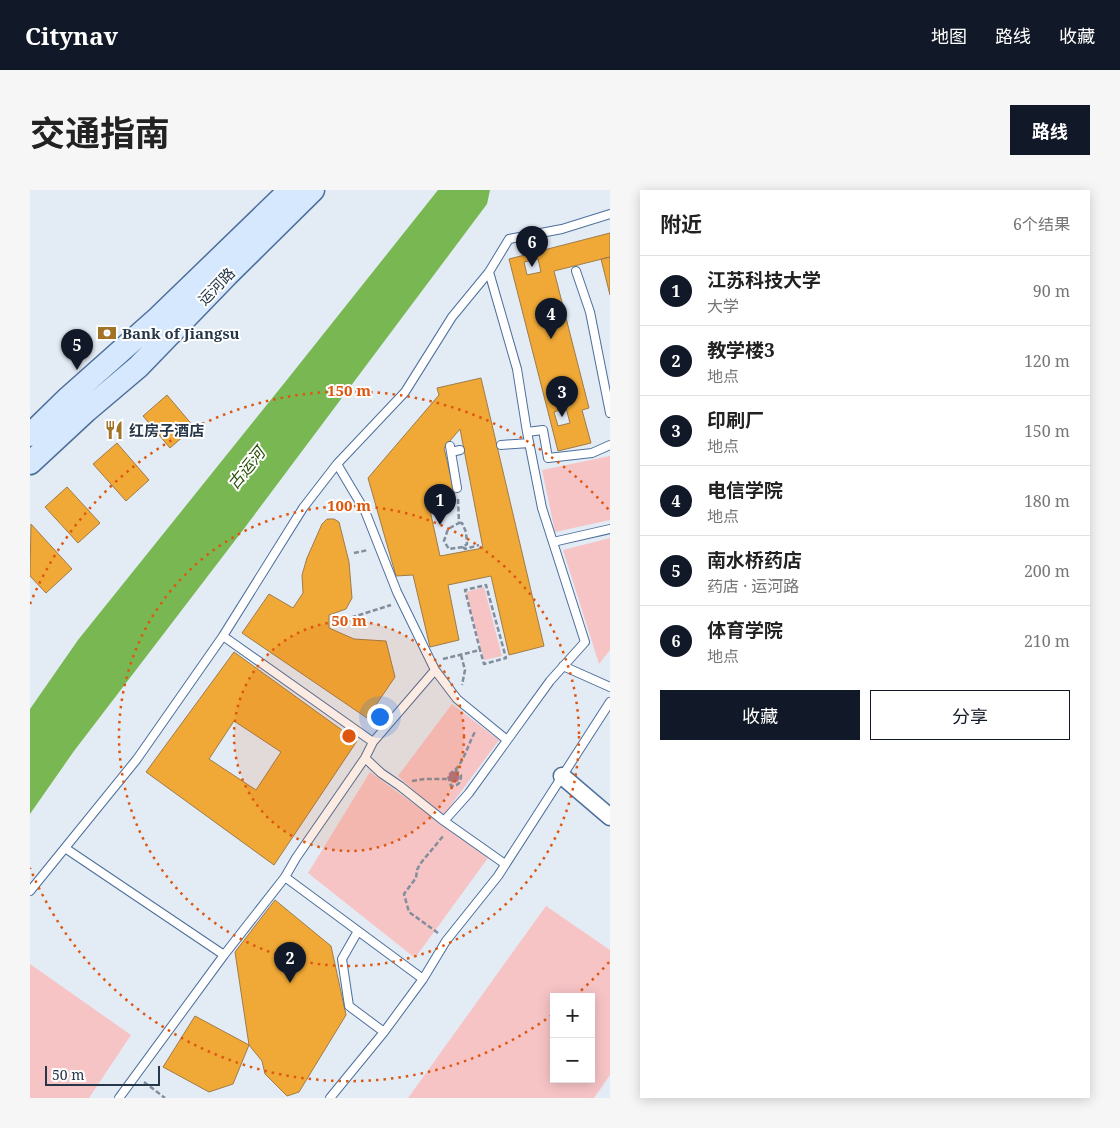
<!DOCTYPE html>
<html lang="zh">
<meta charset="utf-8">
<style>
:root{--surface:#fff;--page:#f6f6f6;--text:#222;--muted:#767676;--line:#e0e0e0;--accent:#111827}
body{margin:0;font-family:"Noto Serif","Noto Sans SC",serif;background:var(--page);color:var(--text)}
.controls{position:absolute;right:15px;bottom:15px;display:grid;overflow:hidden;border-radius:0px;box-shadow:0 2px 12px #0003}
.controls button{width:45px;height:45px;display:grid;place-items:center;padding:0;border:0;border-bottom:1px solid var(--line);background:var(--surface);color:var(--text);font:25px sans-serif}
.scale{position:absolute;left:15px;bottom:12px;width:115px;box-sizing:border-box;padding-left:5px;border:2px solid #27374a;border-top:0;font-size:14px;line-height:18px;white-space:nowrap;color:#27374a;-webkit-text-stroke:4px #fff;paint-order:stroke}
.you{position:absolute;left:349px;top:526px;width:18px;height:18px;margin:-12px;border:4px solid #fff;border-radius:50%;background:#1a73e8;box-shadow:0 0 0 8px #1a73e833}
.badge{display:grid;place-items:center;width:32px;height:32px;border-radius:50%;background:var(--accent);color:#fff;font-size:16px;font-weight:700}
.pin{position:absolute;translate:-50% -41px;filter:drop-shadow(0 1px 2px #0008)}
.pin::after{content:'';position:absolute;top:26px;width:18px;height:15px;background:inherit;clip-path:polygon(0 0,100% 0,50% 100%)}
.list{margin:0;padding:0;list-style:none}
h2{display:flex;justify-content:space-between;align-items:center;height:65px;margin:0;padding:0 20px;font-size:21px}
h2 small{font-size:16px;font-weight:400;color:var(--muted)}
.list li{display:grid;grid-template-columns:32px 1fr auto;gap:15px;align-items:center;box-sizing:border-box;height:70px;padding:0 20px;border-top:1px solid var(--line)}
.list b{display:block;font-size:19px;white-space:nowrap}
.list p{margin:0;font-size:16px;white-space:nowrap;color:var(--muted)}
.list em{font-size:16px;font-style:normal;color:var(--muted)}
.actions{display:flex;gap:10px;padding:15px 20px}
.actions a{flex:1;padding:11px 0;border:1px solid var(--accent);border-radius:0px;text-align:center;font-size:18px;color:var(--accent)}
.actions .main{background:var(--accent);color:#fff}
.map{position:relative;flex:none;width:580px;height:908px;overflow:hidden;border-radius:0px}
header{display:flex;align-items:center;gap:30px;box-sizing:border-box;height:70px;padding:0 25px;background:var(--accent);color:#fff}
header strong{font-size:24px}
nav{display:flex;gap:28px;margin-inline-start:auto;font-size:18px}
.intro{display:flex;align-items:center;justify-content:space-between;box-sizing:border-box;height:120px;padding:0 30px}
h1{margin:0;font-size:35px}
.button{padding:12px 22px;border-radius:0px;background:var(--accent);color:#fff;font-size:18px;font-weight:700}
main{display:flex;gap:30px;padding:0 30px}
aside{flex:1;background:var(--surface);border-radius:0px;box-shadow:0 2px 12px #0003}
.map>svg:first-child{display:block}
.green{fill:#f7c4c6;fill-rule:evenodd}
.water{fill:#78b752}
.building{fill:#f0a936;stroke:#9f7b49;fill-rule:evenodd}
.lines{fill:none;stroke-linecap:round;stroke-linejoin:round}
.lane-casing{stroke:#4c6f9b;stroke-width:10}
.street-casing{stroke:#4c6f9b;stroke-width:19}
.secondary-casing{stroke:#4c6f9b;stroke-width:25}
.path{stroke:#828e9c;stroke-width:2.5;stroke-dasharray:5 2.5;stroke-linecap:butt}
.lane{stroke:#fff;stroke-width:8}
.street{stroke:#fff;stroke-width:16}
.secondary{stroke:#d6e8fe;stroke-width:22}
.tree{fill:#ad7486}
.ring{fill:none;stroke:#de570f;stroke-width:2.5;stroke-dasharray:2.5 5}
.labels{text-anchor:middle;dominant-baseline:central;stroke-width:4;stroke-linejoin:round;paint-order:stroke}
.street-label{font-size:15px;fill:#27374a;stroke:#fff}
.poi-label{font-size:15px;font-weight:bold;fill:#27374a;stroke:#fff;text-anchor:start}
.water-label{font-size:16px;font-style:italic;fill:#284f06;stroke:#fff}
.centre{fill:#de570f;stroke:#fff;stroke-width:2.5}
.ring-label{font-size:15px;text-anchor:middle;font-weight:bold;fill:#de570f;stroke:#fff;stroke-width:4;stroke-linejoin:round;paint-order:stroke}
</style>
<header>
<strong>Citynav</strong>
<nav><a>地图</a><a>路线</a><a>收藏</a></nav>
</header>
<div class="intro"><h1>交通指南</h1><a class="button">路线</a></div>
<main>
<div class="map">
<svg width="580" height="908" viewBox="0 0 580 908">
<rect width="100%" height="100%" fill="#e3ebf5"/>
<!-- green -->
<path class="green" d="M580,266V330L525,342L512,280Z
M580,348V460L569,474L533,360Z
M454,397L472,466L454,470L436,402Z
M422,514L469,550L413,626L368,586Z
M340,582L458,668L385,768L278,683Z
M516,716L580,760V885L564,908H378ZM524,807H561V889H524Z
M0,774L101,845L59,908H0Z"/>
<!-- water -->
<path class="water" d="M408,0H460L457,14L213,340L44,561L0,624V519L48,450L256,191Z"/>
<!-- building -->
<path class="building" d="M580,43V67L524,81L559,218L552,220L561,253L528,261L479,69Z
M580,67V105L571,69Z
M508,69L511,82L497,85L494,72Z
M451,188L514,456L479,465L461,386L418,395L429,450L400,457L383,385L366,386L338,288L409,205L407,198ZM430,239L453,358L410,366L398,311L425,305L414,258Z
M137,205L164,237L140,258L113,226Z
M536,218L540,233L528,236L524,222Z
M87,253L119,290L96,311L63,274Z
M37,297L70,333L48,353L15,317Z
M297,329H304L309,332L319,372L322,408L316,419L299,425V438L324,449L356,451L365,487L337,528L212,443L239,404L263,418L273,403L272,385L277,368L292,334Z
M1,334L42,379L16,403L0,386Z
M204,462L327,551L244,675L116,582ZM204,531L251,562L226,600L179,569Z
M245,710L301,756L316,825L269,902L257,906L235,884L232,871L219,855L205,762Z
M165,826L219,855L203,894L179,902L133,877Z"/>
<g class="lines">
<!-- lane casing -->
<g class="lane-casing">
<path id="lane" d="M546,81L560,122L580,223
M459,82L487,179L497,242
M471,255L499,253
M420,256L421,262L430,260
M421,262L427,298
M523,352L580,339
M193,446L343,552
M533,476L580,497
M405,480L427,509L477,550
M335,568L351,583L370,596L414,631L439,603L520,491L555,452L512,318L497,242L513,240L518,268L562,263L580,255
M414,631L475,674
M35,658L194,765
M255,687L393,789
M0,701L107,569L193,446L273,318L307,274L375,202L422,127L459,82L479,49L532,39L580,24
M328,741L312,769L319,816L354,842
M89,908L194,765L255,687L266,668L335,568L343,552L405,480L367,402L335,321L307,274
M300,908L354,842L393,789L416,751L468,686L580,512"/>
</g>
<!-- street casing -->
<g class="street-casing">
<path id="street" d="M532,586L580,627"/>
</g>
<!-- secondary casing -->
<g class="secondary-casing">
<path id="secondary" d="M0,245L38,208L129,127L260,0
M0,273L56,221L108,177L197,85L283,0"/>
</g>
<!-- path -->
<path class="path" d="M428,309L429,333L418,339L414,351L419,359L433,357L437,354L436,342L432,333H429
M433,357L435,359L449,355
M324,363L338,360
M307,432L361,415
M431,465L435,480L432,495
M413,469L450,460L435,400L456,395L476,468L454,474L450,460
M425,580L431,585C431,592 429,596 421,596L418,586C421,582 424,581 427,578C436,566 439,552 446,540
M382,591L395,589H417
M408,743L379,722L374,704L386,688L387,680L390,674L414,645
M114,892L135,908"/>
<!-- lane -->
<use href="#lane" class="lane"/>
<!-- street -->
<use href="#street" class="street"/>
<!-- secondary -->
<use href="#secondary" class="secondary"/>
</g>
<!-- trees -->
<circle class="tree" cx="424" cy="587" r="5.5"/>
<!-- distance rings -->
<circle cx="319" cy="546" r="115" fill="#de570f" fill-opacity=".12"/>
<g class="ring">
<circle cx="319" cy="546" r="115"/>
<circle cx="319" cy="546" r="230"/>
<path d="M579 772A345 345 0 0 1 545 806M522 825A345 345 0 0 1 0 678M0 414A345 345 0 0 1 579 320"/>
</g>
<!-- icons -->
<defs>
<g id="bank-bare" transform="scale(1.5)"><path d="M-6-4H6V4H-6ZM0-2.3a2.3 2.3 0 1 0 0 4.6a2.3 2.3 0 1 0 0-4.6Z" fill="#a27226" stroke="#fff" stroke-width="2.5" paint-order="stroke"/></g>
<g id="restaurant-bare" transform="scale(1.5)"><path d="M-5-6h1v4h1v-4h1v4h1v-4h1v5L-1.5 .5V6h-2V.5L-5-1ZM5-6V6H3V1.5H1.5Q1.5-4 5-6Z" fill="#a27226" stroke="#fff" stroke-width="2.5" paint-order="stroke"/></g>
</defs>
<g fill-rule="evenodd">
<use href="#bank-bare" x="77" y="143"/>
<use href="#restaurant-bare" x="84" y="240"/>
</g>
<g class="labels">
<!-- street labels -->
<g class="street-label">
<text transform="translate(186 96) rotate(-46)">运河路</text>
</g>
<!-- poi labels -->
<g class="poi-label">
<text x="92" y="143">Bank of Jiangsu</text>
<text x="99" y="240">红房子酒店</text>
</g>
<!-- water labels -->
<g class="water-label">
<text transform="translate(216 278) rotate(-51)">古运河</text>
</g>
</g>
<circle cx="319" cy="546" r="8" class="centre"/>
<g class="ring-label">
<text x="319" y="206">150 m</text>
<text x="319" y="321">100 m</text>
<text x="319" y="436">50 m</text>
</g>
</svg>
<div class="controls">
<button>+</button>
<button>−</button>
</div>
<div class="scale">50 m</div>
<div class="you"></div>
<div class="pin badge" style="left:410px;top:335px">1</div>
<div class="pin badge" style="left:260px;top:793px">2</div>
<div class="pin badge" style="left:532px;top:227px">3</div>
<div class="pin badge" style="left:521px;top:149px">4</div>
<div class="pin badge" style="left:47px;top:180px">5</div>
<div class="pin badge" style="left:502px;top:77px">6</div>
</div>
<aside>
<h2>附近<small>6个结果</small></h2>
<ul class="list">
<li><span class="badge">1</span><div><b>江苏科技大学</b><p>大学</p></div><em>90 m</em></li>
<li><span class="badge">2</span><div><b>教学楼3</b><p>地点</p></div><em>120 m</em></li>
<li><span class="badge">3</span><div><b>印刷厂</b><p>地点</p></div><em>150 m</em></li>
<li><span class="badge">4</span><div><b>电信学院</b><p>地点</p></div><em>180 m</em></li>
<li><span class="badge">5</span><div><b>南水桥药店</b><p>药店 · 运河路</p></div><em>200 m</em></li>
<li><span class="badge">6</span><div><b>体育学院</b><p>地点</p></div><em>210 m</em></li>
</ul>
<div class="actions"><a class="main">收藏</a><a>分享</a></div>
</aside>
</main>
